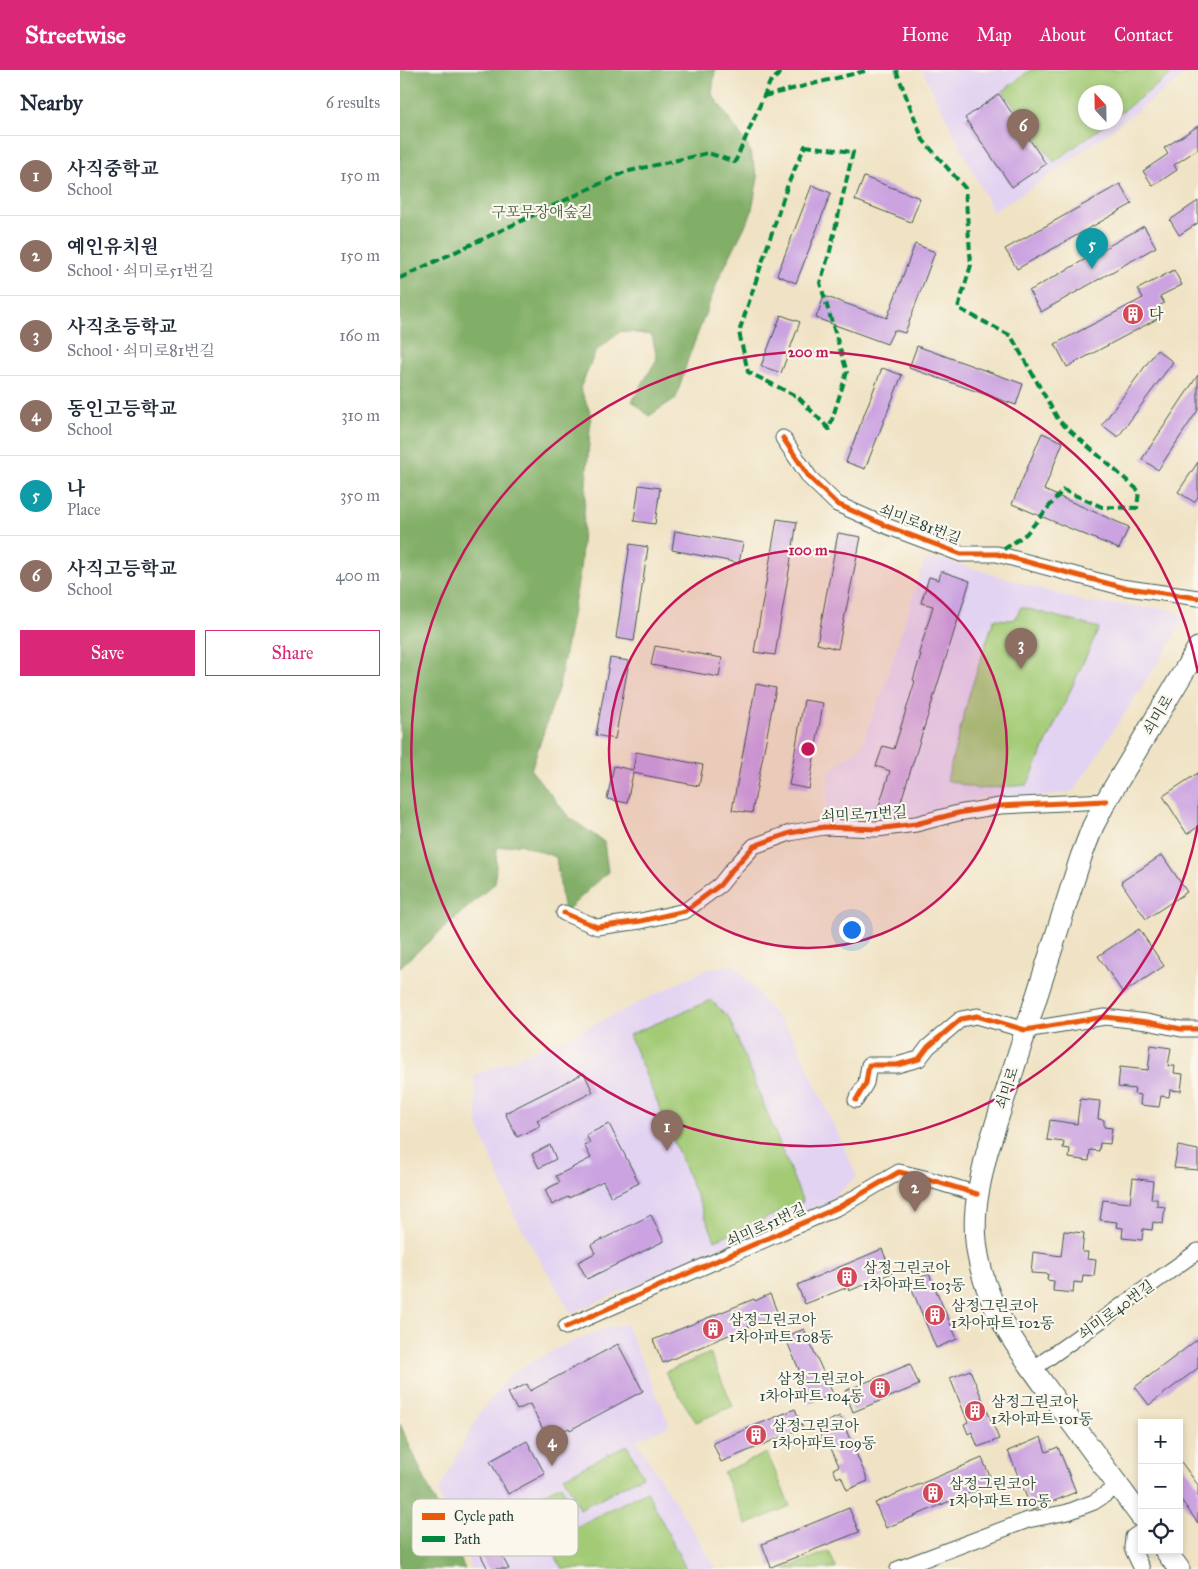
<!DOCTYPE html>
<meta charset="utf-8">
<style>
:root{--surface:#fff;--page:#f2f2f3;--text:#1f2937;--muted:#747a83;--line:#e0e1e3;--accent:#db2777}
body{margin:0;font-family:"IM FELL Great Primer","Noto Serif KR",serif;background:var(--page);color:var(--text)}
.controls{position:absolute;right:15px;bottom:15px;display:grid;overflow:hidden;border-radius:0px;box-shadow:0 2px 8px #0003}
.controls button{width:45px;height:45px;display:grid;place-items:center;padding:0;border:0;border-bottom:1px solid var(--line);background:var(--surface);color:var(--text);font:25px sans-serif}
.compass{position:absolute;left:678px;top:15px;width:45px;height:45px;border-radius:50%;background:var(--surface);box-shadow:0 2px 8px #0003;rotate:338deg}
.you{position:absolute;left:451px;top:859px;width:18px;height:18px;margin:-12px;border:4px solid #fff;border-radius:50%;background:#1a73e8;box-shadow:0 0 0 8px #1a73e833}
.badge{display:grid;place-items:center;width:32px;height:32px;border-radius:50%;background:var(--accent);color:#fff;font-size:16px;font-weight:700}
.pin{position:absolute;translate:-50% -41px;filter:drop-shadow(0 1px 2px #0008)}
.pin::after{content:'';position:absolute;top:26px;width:18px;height:15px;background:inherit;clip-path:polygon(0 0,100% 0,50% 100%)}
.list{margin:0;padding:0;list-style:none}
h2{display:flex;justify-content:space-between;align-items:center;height:65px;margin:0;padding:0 20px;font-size:21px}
h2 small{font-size:16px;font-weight:400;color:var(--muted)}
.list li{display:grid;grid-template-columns:32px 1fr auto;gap:15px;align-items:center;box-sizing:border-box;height:80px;padding:0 20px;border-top:1px solid var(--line)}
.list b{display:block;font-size:19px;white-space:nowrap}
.list p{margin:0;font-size:16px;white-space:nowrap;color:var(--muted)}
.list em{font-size:16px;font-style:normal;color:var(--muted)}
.actions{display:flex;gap:10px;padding:15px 20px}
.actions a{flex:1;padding:11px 0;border:1px solid var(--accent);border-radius:0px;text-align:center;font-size:18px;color:var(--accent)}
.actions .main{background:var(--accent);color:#fff}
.icon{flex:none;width:28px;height:28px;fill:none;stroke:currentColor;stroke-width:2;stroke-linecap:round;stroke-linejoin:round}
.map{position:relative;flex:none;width:798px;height:1499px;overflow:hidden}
header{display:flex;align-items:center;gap:30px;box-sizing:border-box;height:70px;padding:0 25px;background:var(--accent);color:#fff}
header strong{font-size:24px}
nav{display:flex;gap:28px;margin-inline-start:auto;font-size:18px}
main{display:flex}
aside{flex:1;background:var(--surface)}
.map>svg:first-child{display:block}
.built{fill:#e3d3f2;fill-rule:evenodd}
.green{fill:#a3cb76;stroke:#618455}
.forest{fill:#82af67;stroke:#50764e}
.building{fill:#cba3e1}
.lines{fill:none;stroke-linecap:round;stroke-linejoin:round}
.street-casing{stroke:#3e564a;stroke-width:17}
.secondary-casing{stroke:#3e564a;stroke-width:23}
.street{stroke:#fff;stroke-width:15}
.secondary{stroke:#fff;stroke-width:21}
.quiet{stroke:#00873e;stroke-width:4;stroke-dasharray:8 4;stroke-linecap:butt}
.cycleway-casing{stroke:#fbf7ec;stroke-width:8}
.cycleway{stroke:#e8590c;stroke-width:5}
.ring{fill:none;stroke:#c2185b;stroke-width:2.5}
.labels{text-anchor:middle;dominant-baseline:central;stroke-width:4.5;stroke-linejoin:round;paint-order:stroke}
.park-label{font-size:15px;fill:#406044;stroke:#fbf7ec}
.poi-label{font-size:15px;fill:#1f3d34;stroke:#fbf7ec;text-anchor:start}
.street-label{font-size:15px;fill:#1f3d34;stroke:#fbf7ec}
.key{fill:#fbf7ec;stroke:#b9bfb5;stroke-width:1}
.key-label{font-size:14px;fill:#1f3d34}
.centre{fill:#c2185b;stroke:#fbf7ec;stroke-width:2.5}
.ring-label{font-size:15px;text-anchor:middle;font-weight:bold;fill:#c2185b;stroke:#fbf7ec;stroke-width:4.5;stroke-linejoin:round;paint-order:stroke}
</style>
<header>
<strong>Streetwise</strong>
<nav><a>Home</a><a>Map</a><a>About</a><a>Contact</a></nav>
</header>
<main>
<aside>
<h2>Nearby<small>6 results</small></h2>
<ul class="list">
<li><span class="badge" style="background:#8d6e63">1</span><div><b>사직중학교</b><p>School</p></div><em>150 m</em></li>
<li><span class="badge" style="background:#8d6e63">2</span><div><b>예인유치원</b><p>School · 쇠미로51번길</p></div><em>150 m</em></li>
<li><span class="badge" style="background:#8d6e63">3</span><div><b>사직초등학교</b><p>School · 쇠미로81번길</p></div><em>160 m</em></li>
<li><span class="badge" style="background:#8d6e63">4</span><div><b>동인고등학교</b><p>School</p></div><em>310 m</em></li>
<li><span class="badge" style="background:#0f9aa8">5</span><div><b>나</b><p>Place</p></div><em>350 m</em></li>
<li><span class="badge" style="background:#8d6e63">6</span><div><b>사직고등학교</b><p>School</p></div><em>400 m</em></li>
</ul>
<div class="actions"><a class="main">Save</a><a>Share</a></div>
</aside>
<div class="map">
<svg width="798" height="1499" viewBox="0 0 798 1499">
<rect width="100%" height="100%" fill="#fbf7ec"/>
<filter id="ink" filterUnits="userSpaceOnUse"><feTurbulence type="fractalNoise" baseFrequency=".02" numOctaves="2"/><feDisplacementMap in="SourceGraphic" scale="10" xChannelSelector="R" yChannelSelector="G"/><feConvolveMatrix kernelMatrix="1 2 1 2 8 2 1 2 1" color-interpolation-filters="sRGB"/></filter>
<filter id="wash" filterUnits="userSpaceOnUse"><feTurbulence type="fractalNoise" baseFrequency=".0096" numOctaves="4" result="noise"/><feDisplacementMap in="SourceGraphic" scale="20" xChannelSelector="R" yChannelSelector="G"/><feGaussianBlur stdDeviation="1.12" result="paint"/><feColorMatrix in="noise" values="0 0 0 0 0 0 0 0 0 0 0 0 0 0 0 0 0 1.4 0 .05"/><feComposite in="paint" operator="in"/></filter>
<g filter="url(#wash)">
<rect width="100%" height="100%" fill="#f0e3c5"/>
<!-- built -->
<path class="built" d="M522,0H785L779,10L646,108L593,142ZM686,22H716V52H686Z
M542,489L684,532L767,539L785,546L769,575L674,721L647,726L581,728L525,748L494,752L460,743L426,744L429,702L461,676L482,623L524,491Z
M334,894L394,968L457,1106L428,1133L171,1243L115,1147L78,1055L74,1006L185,959L305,900Z
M226,1254L270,1356L236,1370L317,1499H72L38,1422L80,1342L113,1302L158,1278L200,1260Z"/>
<!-- green -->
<path class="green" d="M630,0H773L774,2L716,46V22H686V52L707,53L654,92L603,21Z
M621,537L699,558L627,715L578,719L547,710L569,625L594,549L614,550Z
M311,930L329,948L403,1132L315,1170L229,965Z
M310,1283L333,1336L296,1352L265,1302Z
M227,1375L243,1406L180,1439L164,1407Z
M367,1383L390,1436L346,1455L323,1402Z
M161,1415L174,1440L139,1458L126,1433Z
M247,1421L286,1499H162L148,1471Z
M429,1481L436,1498L435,1499H384Z"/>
<!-- forest -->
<path class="forest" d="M0,0H315L312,24L348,76L358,108L351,144L319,208L288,289L276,328L249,346L232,331L257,289L252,265L221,261L196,281L180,318L191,344L180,502L159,616L131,700L169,747L204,772L208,802L164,843L156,787L119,774L97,778L95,813L0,897Z
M0,1354L65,1499H0Z"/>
<g id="blocks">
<!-- building -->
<path class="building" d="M599,24L646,94L612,117L565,48Z
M798,56V79L774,95L777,100L753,116L743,101L768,84L764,78Z
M464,107L520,128L511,152L455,130Z
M720,114L732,134L617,199L605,179Z
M412,115L431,123L396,213L377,205Z
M798,131V153L779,165L770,150Z
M744,156L756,177L641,242L629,221Z
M515,174L535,182L505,263L494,260L487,274L416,248L424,226L487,248Z
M774,200L782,215L760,226L764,233L752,240L757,249L667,297L655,274L743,228L738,219Z
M381,245L400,252L381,303L361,296Z
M517,276L623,314L616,335L509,298Z
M757,280L773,292L718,367L702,355Z
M482,298L502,305L465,399L446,392Z
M798,305V340L758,400L742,389Z
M642,363L663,372L644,420L729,457L719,479L612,434Z
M798,392V427L794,432L778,422Z
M239,415L260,418L255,454L234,451Z
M377,449L397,452L375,585L354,582Z
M275,461L343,473L339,493L272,480Z
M438,463L461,467L438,579L417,574Z
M230,474L248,477L234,571L216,568Z
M541,501L570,511L496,747H495L477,742L490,701L476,696L483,676L494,679L515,611L513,610L521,584L519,583L533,536L521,533L529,507L539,510Z
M255,576L322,588L319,607L251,595Z
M210,588L229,591L215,669L196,665Z
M356,614L376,618L352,743L332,740Z
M404,630L423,633L409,719L389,715Z
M236,682L303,695L299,716L233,703L227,733L207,729L214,696L233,700Z
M798,703V757L787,764L763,726Z
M762,785L787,822L746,849L721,812Z
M739,859L764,896L723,923L698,886Z
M751,975L771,978L768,996H775L774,1003L783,1004L781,1021L770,1020L769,1027L761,1026L759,1037L740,1035L741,1025L734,1024L735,1019L718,1017L720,997L748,1000Z
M184,1003L193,1022L137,1050L140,1056L117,1067L105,1043Z
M680,1029L700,1031L698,1049L704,1050V1057L712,1058L710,1074L700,1073L699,1081L690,1080L689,1091L669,1088L670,1079L663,1078L664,1072L647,1070L650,1050L677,1054Z
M209,1054L239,1113L211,1127L203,1111L169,1128L168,1127L152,1135L145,1120L160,1112L156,1106L191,1088L184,1075L190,1073L186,1065Z
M150,1075L156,1089L139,1098L132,1084Z
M778,1076L798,1080V1100L774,1098Z
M733,1108L753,1111L751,1129H757V1136L765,1137L763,1154L753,1152L752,1160L743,1159L742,1170L722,1168L723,1158L716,1157L717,1152L700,1150L703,1130L730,1133Z
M251,1145L264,1171L187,1209L178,1192L195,1183L191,1175Z
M664,1161L684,1163L682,1182H688L687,1189L696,1190L694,1206L683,1205L682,1213L674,1212L673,1223L653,1221L654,1211L647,1210L648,1204L631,1203L633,1182L661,1186Z
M482,1179L492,1203L449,1221L448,1217L405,1234L397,1215Z
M529,1204L557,1269L536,1278L509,1212Z
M370,1224L378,1244L263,1293L253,1270L354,1229L355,1231Z
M404,1259L433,1324L409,1334L399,1313L404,1311L385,1267Z
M798,1269V1298L749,1335L735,1317Z
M218,1274L243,1321L170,1360L169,1358L148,1369L130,1334L117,1340L108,1323L127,1314L130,1321Z
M510,1294L519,1315L453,1342L445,1321Z
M570,1300L599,1369L578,1377L572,1362L568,1364L564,1354L568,1352L550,1308Z
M395,1339L403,1358L321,1392L313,1373Z
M440,1346L468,1411L447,1420L441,1406L437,1408L433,1399L439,1396L429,1374L425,1375L416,1356Z
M641,1367L646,1382L658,1377L676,1422L632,1440L608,1381Z
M127,1371L145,1404L108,1424L90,1391Z
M582,1388L593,1413L486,1458L475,1433Z
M779,1389L798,1415V1453L779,1427Z
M76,1437L109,1499H88L60,1445Z
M449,1438L459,1462L371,1497L362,1474Z"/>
</g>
</g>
<g filter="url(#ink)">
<use href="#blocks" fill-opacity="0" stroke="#3e564a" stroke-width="1"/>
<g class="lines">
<!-- street casing -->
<g class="street-casing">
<path id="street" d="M383,368L410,408L437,434L489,457L561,484H597L721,517L798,528
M164,843L197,857L241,851L285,841L320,815L332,800L354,776L390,763L424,757L477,759L516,754L558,743L600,736L706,731
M456,1030L466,1013L469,995H497L519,989L528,977L561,949L577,946L625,960L705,947L747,952L781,959H798
M166,1257L439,1137L499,1102L524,1108L577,1124
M633,1299L798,1181
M742,1461L733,1467L732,1478L742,1499
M498,1499L628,1450L668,1442L694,1432L718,1416"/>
</g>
<!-- secondary casing -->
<g class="secondary-casing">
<path id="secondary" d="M742,1448C714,1410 686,1372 658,1334C627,1291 592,1248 580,1195C570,1153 577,1123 587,1082L681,787L693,756L706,731L798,578
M765,1480L779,1499"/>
</g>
<!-- street -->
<use href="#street" class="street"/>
<!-- secondary -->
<use href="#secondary" class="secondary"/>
<!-- quiet -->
<path class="quiet" d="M496,0L523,70L565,118L571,195L558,238L611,266L659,351L739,421L737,438L702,437L663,420L626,464L597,484
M364,26L469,0
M405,76L453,82L430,181L420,213L447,302L429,359L398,327L348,302L339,262L388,114Z
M0,208L225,102L308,83L335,92L370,12L384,0"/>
<!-- cycleway casing -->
<g class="cycleway-casing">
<path id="cycleway" d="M383,368L410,408L437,434L489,457L561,484H597L721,517L798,528
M164,843L197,857L241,851L285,841L320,815L332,800L354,776L390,763L424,757L477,759L516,754L558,743L600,736L706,731
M456,1030L466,1013L469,995H497L519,989L528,977L561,949L577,946L625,960L705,947L747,952L781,959H798
M166,1257L439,1137L499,1102L524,1108L577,1124"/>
</g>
<!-- cycleway -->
<use href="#cycleway" class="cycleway"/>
</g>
</g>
<!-- distance rings -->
<circle cx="408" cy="679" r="199" fill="#c2185b" fill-opacity=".12"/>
<g class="ring">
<circle cx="408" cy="679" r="199"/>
<path d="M798 755A397 397 0 1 1 798 603"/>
</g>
<!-- icons -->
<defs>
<g id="building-disc" transform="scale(1.125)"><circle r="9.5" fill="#d1495b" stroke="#fbf7ec"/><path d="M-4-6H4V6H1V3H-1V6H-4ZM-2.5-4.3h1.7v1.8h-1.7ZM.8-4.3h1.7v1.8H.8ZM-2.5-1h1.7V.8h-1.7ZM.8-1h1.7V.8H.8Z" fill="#fff"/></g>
</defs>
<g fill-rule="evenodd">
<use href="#building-disc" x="733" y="244"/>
<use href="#building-disc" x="447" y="1207"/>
<use href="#building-disc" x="535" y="1245"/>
<use href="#building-disc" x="313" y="1259"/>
<use href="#building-disc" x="480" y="1318"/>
<use href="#building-disc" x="575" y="1341"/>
<use href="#building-disc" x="356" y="1365"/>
<use href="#building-disc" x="533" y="1423"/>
</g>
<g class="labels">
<!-- park labels -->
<g class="park-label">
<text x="142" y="142">구포무장애숲길</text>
</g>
<!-- poi labels -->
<g class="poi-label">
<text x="749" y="244">다</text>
<text x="463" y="1198">삼정그린코아<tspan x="463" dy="17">1차아파트 103동</tspan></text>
<text x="551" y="1236">삼정그린코아<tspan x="551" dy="17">1차아파트 102동</tspan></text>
<text x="329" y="1250">삼정그린코아<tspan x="329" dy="17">1차아파트 108동</tspan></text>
<text x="464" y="1309" text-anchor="end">삼정그린코아<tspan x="464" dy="17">1차아파트 104동</tspan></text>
<text x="591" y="1332">삼정그린코아<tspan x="591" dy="17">1차아파트 101동</tspan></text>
<text x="372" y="1356">삼정그린코아<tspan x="372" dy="17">1차아파트 109동</tspan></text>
<text x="549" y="1414">삼정그린코아<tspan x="549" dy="17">1차아파트 110동</tspan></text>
</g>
<!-- street labels -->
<g class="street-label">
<text transform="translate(520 454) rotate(21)">쇠미로81번길</text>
<text transform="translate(758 645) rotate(-59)">쇠미로</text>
<text transform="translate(464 744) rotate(-3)">쇠미로71번길</text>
<text transform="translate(607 1018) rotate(-72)">쇠미로</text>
<text transform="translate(366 1155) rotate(-24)">쇠미로51번길</text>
<text transform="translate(716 1240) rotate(-36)">쇠미로40번길</text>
</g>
</g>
<!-- legend -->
<rect x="12" y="1429" width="166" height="57" rx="8" class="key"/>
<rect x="22" y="1443" width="23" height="7" fill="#e8590c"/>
<rect x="22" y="1466" width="23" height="6" fill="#00873e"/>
<g class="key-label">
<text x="54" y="1451">Cycle path</text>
<text x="54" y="1474">Path</text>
</g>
<circle cx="408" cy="679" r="8" class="centre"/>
<g class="ring-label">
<text x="408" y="287">200 m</text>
<text x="408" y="485">100 m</text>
</g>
</svg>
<div class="controls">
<button>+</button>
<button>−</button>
<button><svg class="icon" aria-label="locate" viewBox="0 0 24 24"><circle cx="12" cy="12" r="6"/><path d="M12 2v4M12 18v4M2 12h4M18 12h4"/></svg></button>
</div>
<svg class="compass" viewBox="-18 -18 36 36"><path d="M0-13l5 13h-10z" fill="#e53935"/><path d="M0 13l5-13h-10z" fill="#747a83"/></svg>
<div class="you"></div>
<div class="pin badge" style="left:267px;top:1081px;background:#8d6e63">1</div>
<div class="pin badge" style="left:515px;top:1142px;background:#8d6e63">2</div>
<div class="pin badge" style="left:621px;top:599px;background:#8d6e63">3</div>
<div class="pin badge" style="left:152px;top:1396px;background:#8d6e63">4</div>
<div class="pin badge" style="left:692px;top:199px;background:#0f9aa8">5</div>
<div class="pin badge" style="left:623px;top:80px;background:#8d6e63">6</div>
</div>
</main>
